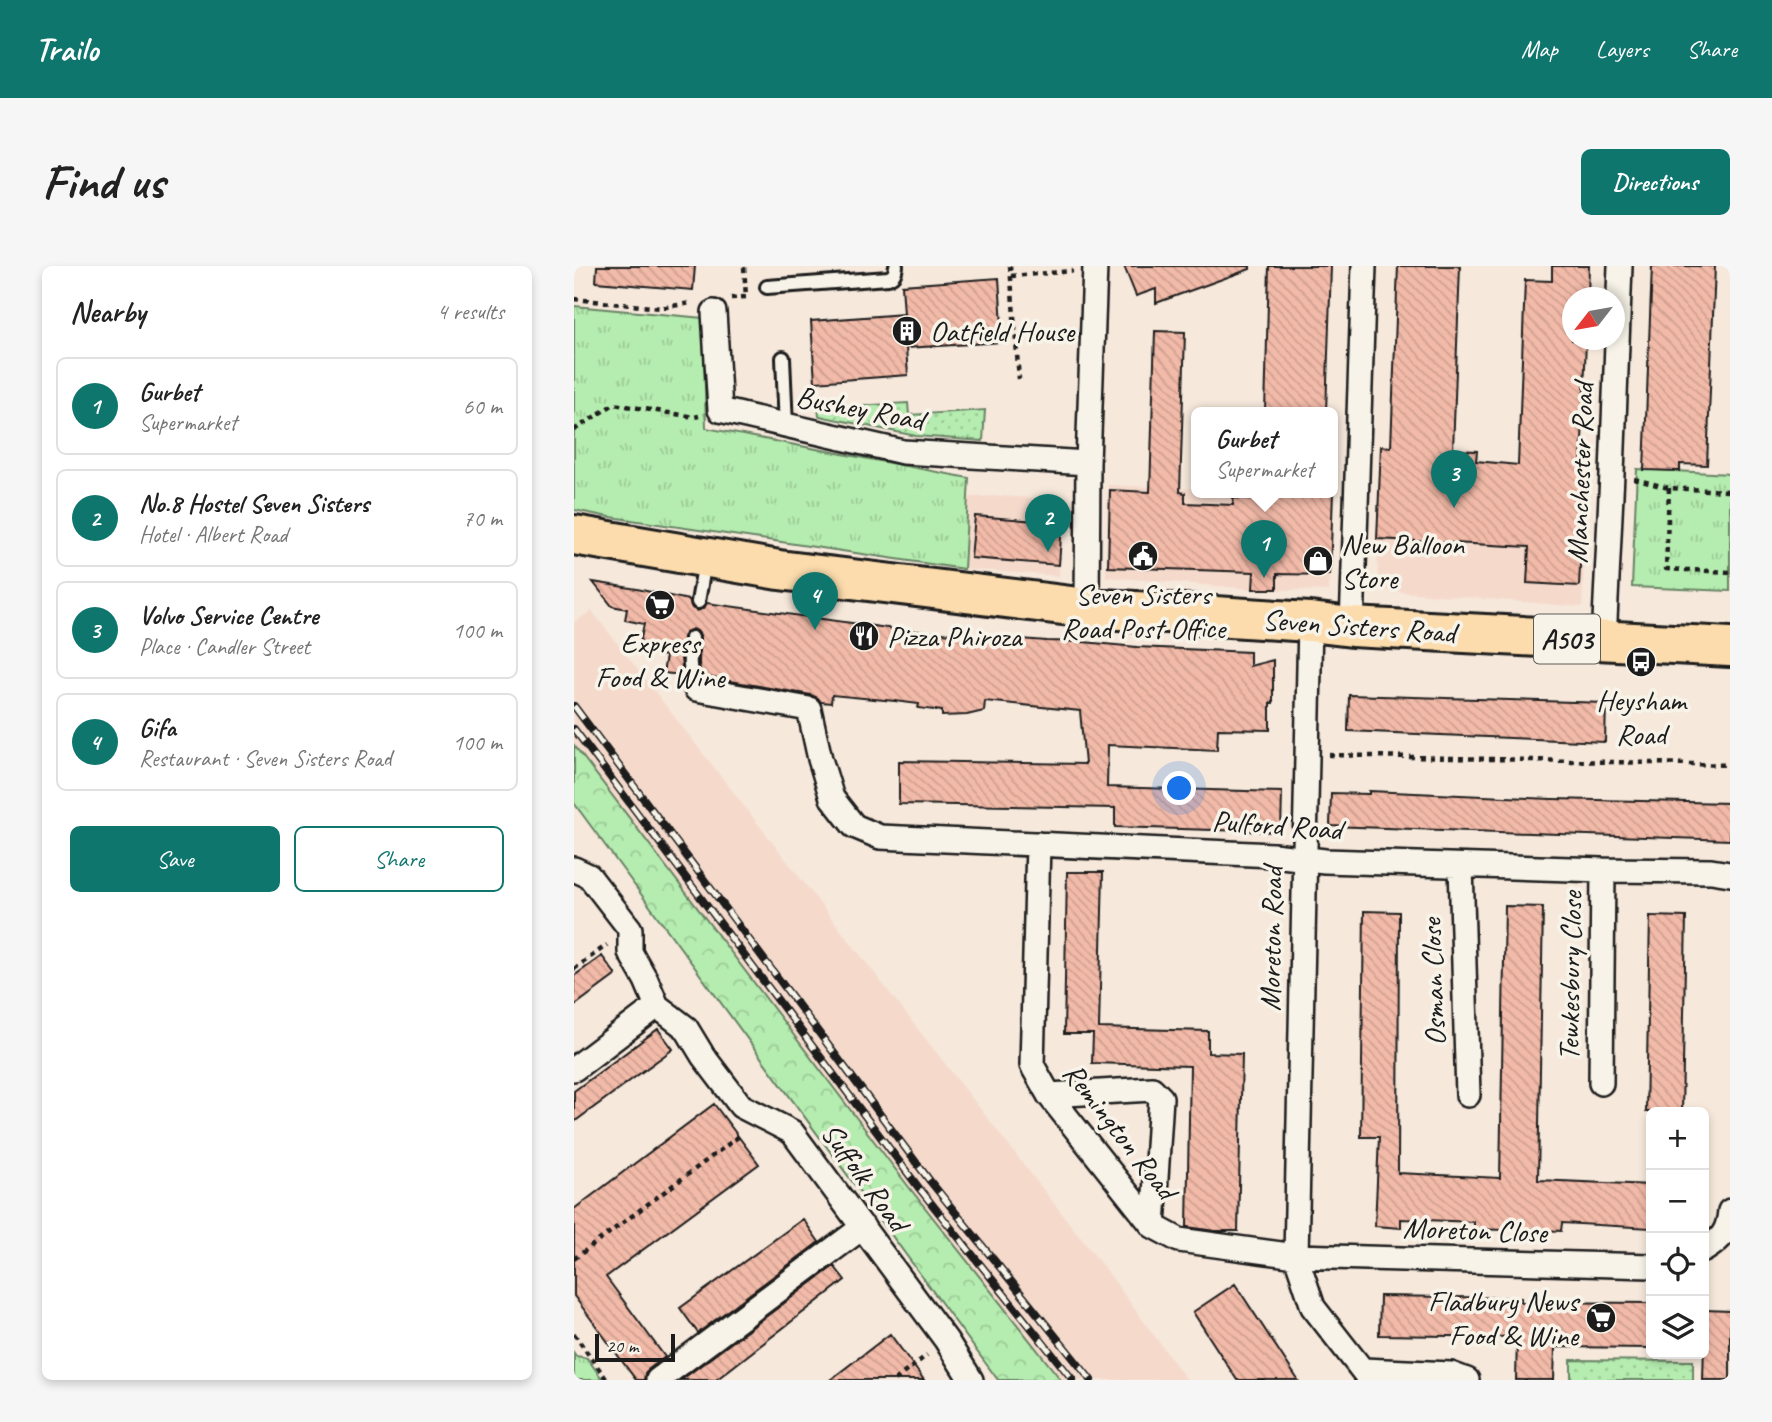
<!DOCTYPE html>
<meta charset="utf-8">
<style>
:root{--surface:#fff;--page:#f6f6f6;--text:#222;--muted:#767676;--line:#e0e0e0;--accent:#0f766e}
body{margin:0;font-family:Caveat,sans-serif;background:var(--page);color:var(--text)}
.controls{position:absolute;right:21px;bottom:21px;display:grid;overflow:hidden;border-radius:10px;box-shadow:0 4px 10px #0003}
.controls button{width:63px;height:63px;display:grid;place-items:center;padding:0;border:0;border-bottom:2px solid var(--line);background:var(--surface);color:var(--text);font:35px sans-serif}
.compass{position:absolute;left:988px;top:21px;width:63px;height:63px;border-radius:50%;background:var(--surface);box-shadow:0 4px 10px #0003;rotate:239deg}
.scale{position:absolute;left:21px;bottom:18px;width:80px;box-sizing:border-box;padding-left:7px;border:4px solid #1c1c1c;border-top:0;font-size:19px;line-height:24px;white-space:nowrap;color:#1c1c1c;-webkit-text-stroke:5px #f7f3e8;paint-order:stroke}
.you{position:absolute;left:606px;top:523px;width:24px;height:24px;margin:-18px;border:5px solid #fff;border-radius:50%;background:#1a73e8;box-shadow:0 0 0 10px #1a73e833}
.badge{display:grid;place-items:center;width:46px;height:46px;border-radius:50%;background:var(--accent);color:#fff;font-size:23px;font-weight:700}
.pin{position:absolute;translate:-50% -58px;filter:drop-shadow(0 2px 4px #0008)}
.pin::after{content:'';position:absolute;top:37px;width:24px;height:21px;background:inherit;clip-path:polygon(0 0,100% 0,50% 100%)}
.popup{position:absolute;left:617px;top:141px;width:147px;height:91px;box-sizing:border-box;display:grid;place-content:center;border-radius:10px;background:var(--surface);filter:drop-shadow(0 2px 5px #0005);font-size:23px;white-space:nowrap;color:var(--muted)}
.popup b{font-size:26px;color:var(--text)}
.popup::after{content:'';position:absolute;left:50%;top:100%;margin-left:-14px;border:14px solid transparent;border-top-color:var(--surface)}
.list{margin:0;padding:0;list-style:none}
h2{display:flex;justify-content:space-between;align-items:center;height:91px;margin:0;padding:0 28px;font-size:30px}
h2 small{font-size:23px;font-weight:400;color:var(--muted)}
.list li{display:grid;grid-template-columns:46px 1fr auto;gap:21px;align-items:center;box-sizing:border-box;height:98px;margin:0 14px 14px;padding:0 14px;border:2px solid var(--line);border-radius:10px}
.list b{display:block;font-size:26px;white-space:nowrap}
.list p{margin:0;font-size:23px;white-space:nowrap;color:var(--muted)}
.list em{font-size:23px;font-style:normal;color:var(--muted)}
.actions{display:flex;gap:14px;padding:21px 28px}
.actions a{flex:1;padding:16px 0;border:2px solid var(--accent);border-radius:10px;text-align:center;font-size:24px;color:var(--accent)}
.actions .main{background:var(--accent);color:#fff}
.icon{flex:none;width:38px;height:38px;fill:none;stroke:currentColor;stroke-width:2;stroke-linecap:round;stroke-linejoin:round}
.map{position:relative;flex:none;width:1156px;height:1114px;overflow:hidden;border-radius:10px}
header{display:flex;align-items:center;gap:42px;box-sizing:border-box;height:98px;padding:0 35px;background:var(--accent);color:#fff}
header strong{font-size:33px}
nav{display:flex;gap:38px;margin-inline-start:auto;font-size:24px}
.intro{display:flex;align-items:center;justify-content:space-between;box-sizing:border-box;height:168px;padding:0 42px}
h1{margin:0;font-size:49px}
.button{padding:18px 32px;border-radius:10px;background:var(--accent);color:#fff;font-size:24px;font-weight:700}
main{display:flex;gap:42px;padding:0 42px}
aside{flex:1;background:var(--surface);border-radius:10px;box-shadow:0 4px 10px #0003}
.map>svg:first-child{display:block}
.built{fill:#f5dacc}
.grass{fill:url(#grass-dots);stroke:#688466;stroke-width:2}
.forest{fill:url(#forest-crowns);stroke:#688466;stroke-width:2}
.park{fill:url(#park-tufts);stroke:#688466;stroke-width:2}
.building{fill:url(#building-back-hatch);stroke:#1c1c1c;stroke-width:2}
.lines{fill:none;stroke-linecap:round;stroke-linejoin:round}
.lane-casing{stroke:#1c1c1c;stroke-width:18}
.street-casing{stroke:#1c1c1c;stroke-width:28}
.highway-casing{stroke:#1c1c1c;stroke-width:44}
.path{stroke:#1c1c1c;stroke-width:4.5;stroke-dasharray:5 5;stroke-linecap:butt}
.lane{stroke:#f7f3e8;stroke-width:12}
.street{stroke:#f7f3e8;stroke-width:23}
.highway{stroke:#fcdcac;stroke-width:38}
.rail-casing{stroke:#1c1c1c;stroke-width:8}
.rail{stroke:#f7f3e8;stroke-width:5;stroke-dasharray:16;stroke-linecap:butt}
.labels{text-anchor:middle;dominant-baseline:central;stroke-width:7;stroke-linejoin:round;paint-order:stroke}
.shield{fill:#f7f3e8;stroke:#5e5c59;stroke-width:2}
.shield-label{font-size:28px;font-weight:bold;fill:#1c1c1c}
.poi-label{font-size:30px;fill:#1c1c1c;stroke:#f7f3e8;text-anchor:start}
.street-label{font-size:30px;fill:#1c1c1c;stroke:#f7f3e8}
</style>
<header>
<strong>Trailo</strong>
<nav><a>Map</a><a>Layers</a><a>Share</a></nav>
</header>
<div class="intro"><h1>Find us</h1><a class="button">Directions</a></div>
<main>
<aside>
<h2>Nearby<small>4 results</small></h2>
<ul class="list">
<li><span class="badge">1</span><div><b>Gurbet</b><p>Supermarket</p></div><em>60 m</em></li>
<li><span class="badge">2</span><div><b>No.8 Hostel Seven Sisters</b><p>Hotel · Albert Road</p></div><em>70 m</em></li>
<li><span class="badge">3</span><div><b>Volvo Service Centre</b><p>Place · Candler Street</p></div><em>100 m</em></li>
<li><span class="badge">4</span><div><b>Gifa</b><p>Restaurant · Seven Sisters Road</p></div><em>100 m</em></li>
</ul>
<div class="actions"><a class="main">Save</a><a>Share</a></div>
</aside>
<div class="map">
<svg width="1156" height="1114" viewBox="0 0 1156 1114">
<defs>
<pattern id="grass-dots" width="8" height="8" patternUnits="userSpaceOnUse" patternTransform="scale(1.75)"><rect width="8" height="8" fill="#b5ecaf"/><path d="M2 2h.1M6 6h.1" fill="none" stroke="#9bca96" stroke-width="1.8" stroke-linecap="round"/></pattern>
<pattern id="forest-crowns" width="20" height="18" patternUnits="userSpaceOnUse" patternTransform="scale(1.75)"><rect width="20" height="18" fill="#b5ecaf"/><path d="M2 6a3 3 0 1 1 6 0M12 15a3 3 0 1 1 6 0" fill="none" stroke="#9bca96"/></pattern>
<pattern id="park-tufts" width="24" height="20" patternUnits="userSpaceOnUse" patternTransform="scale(1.75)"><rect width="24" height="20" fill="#b5ecaf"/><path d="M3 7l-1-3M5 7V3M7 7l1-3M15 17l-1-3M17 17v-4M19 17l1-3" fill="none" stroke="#9bca96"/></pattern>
<pattern id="building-back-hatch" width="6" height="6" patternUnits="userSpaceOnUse" patternTransform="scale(1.75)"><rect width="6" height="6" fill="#f2baa8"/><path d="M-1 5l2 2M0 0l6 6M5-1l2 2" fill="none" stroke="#cf9f90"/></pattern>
</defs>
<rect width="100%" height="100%" fill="#f6e8db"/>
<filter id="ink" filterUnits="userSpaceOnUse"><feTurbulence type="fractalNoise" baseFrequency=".0143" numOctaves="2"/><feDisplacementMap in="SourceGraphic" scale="14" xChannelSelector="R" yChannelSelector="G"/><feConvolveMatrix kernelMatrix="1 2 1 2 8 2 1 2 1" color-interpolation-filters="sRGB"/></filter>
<g filter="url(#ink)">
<!-- built -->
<path class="built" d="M807,180L903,185V195L1014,202L1008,341L804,324L803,273Z
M759,198V207L756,309L755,325L679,323L532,311L534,219L622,223V226H758Z
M427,230L488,234L485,310L390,303L394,231Z
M18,345L535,1008L613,1114H424L0,537V356Z"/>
<!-- grass -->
<path class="grass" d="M334,137L335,149L411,144L409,175L342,170L245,150L244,142Z
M997,1094L1119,1095V1114H997Z"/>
<!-- forest -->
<path class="forest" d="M0,479L334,920L487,1114H424L0,537Z"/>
<!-- park -->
<path class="park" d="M0,40L129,52L132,162L395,212L390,303L30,250L0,244Z
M1063,203L1156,208V325L1058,321Z
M0,1087L2,1090L13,1092L29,1114H0Z"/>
<!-- building -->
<path class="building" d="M23,0H121L119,24L22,16Z
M550,0H676V3L582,37V23L562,30Z
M695,0H757L752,146H691Z
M824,0H886L879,184L903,185L902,195L944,199L951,14L978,15V0H1015L1014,32H998V74H1012L1007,202H1011L1005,320L953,317L955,281L803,273L807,180L817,181Z
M1078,0H1141L1133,199L1106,198V205L1070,204Z
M425,12L429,76L332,82L334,109L241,116L237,55L330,48L328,19Z
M581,65L611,66L606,226L611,227V237L659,239V232L682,233V226H759L756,309L703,308V323H679L680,306L534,301L536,224L576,226Z
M401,250L488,257L485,299L397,292Z
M19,316L63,323L115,334L118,342L123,345L130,342L133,337L328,364L473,375L509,376L563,381L676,386V400L699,394V437H696V464L644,463L643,484L534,479L533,521L708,526L707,566L541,561V542L325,538V495L511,498L506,445L411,435L410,445L393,449L368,450V445L344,442L345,438L321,435L258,429L257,437L247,436L244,432L237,429L127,410L125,397L126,369L123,365L119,363L112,366L109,371L107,392L109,409L89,407L92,390L64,386L70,358L51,354L53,343L38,340Z
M775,429L1032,437L1031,476L774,465Z
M795,525L978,533L1156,537V574L756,560L757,527L795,528Z
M493,606H529L525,762L634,765V787L668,788L664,965H641L613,961L616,800L518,797L519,768H490Z
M931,640L969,641L964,914L1077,919V962L988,957L987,965L930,962V964L900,963V956L827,953V962L801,960L805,871H787L790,645L825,646L824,907L926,912Z
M1076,650L1112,651L1108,846H1072Z
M28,690L42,709L0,740V710Z
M84,763L99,783L0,856V825Z
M140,838L185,898L32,1011L91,1091L75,1103L71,1108L70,1114H62L0,1030V943Z
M229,953L245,976L124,1067L106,1042Z
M260,1000L271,1014L142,1114H107Z
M661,1018L724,1114H663L619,1046Z
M806,1030L947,1032V1036L1077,1037V1082L981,1081L980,1114H942L943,1071L805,1069Z
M1131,1044L1156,1045V1114H1129Z
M316,1068L350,1114H256Z"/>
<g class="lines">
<!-- lane casing -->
<g class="lane-casing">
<path id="lane" d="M193,21L314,12C320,10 321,7 322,0
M209,92L212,160
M124,336L131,295
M118,372C115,393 114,403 122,423"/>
</g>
<!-- street casing -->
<g class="street-casing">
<path id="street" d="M140,46L146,144L329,186L514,197
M513,342L514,197L521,0
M736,356L722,990L739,1041L796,1114
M778,361L790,0
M1030,375L1038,208L1046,0
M122,423L235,443L246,493L258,532L280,560L306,571L699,589L751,595L1029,604L1137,605L1156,608
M464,578L458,799L475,829L579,960L605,974L722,990L1077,1000
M887,600L894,829
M0,603L15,610L56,663V686L72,714L83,740L112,762L129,790L167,840L218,866L372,1074L397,1114
M0,803L83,740
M1027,817L1029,604
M475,829L578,823L587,832L579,960
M1130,984C1148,973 1154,966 1156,945
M789,1104L877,1108L893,1114
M84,1114L289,961"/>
</g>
<!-- highway casing -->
<g class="highway-casing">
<path id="highway" d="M0,269L205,304L513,342L736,356L778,361L1156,381"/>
</g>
<!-- path -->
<path class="path" d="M436,0L445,113
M437,10L499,5
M157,32L172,31L170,0
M0,33L86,42L117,37
M0,164L40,138L120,151L125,150
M1060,213L1095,222L1156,225
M1095,222L1092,303L1156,306
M755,489L1156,499
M0,703L33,679
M0,993L168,868
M0,1068L33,1114
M321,1114L353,1089"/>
<!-- lane -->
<use href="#lane" class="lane"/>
<!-- street -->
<use href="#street" class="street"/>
<!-- highway -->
<use href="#highway" class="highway"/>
<!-- rail casing -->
<g class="rail-casing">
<path id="rail" d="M0,440L356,915L517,1114
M0,463L345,922L499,1114"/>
</g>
<!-- rail -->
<use href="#rail" class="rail"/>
</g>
</g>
<!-- icons -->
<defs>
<g id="building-disc" transform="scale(1.575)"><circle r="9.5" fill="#1c1c1c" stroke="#f7f3e8"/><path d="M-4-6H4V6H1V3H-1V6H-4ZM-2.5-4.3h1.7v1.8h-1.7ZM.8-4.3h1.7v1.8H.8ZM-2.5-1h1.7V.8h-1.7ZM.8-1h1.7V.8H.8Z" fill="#fff"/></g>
<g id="civic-disc" transform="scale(1.575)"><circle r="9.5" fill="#1c1c1c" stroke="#f7f3e8"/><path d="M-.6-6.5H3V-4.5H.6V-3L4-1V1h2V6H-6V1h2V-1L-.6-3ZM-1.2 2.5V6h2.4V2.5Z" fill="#fff"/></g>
<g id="shop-disc" transform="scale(1.575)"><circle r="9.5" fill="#1c1c1c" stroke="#f7f3e8"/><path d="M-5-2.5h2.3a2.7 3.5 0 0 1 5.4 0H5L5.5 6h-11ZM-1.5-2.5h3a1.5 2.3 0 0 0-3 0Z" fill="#fff"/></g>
<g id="supermarket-disc" transform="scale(1.575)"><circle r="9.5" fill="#1c1c1c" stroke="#f7f3e8"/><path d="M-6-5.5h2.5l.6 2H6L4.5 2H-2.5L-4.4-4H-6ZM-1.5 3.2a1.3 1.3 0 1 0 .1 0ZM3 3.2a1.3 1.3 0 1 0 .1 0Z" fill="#fff"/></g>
<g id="restaurant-disc" transform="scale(1.575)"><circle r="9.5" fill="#1c1c1c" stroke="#f7f3e8"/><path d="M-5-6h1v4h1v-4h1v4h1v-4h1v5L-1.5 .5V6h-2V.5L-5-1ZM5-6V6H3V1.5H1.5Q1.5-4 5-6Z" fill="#fff"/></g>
<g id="bus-disc" transform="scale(1.575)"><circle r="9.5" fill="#1c1c1c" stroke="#f7f3e8"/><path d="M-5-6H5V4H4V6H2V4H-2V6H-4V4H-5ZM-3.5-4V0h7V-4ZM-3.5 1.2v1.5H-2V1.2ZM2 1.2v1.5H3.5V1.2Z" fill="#fff"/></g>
</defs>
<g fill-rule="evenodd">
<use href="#building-disc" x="333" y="65"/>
<use href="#civic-disc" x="569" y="290"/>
<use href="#shop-disc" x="744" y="295"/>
<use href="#supermarket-disc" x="86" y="339"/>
<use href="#restaurant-disc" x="290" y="370"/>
<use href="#bus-disc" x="1067" y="396"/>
<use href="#supermarket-disc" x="1027" y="1052"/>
</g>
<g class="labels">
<!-- shield labels -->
<rect class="shield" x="960" y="348.5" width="66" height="49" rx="5"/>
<g class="shield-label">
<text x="993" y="373">A503</text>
</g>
<!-- poi labels -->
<g class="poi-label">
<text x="356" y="65">Oatfield House</text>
<text x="767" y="278">New Balloon<tspan x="767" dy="34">Store</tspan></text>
<text x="569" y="328" text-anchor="middle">Seven Sisters<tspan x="569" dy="34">Road Post Office</tspan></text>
<text x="313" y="370">Pizza Phiroza</text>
<text x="86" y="377" text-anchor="middle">Express<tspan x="86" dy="34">Food &amp; Wine</tspan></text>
<text x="1067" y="434" text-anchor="middle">Heysham<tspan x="1067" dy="34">Road</tspan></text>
<text x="1004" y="1035" text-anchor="end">Fladbury News<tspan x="1004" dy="34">Food &amp; Wine</tspan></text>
</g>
<!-- street labels -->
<g class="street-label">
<text transform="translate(286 142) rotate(11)">Bushey Road</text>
<text transform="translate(1006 207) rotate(-88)">Manchester Road</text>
<text transform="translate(785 360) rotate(4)">Seven Sisters Road</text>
<text transform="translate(703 559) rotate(4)">Pulford Road</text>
<text transform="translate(697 673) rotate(-89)">Moreton Road</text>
<text transform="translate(996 710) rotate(-89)">Tewkesbury Close</text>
<text transform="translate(859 716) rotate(-92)">Osman Close</text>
<text transform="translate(546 865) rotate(52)">Remington Road</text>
<text transform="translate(291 911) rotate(54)">Suffolk Road</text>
<text transform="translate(901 964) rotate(2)">Moreton Close</text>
</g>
</g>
</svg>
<div class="controls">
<button>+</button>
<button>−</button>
<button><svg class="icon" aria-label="locate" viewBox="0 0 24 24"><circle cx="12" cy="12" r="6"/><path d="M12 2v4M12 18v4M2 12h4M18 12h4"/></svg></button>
<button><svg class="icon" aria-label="layers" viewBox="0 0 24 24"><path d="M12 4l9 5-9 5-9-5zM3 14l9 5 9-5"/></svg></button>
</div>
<svg class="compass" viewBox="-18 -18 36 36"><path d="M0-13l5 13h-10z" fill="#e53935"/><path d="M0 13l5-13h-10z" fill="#767676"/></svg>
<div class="scale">20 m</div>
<div class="you"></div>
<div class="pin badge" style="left:690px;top:312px">1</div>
<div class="popup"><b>Gurbet</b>Supermarket</div>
<div class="pin badge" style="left:474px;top:286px">2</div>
<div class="pin badge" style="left:880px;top:242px">3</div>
<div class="pin badge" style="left:241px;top:364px">4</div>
</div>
</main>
